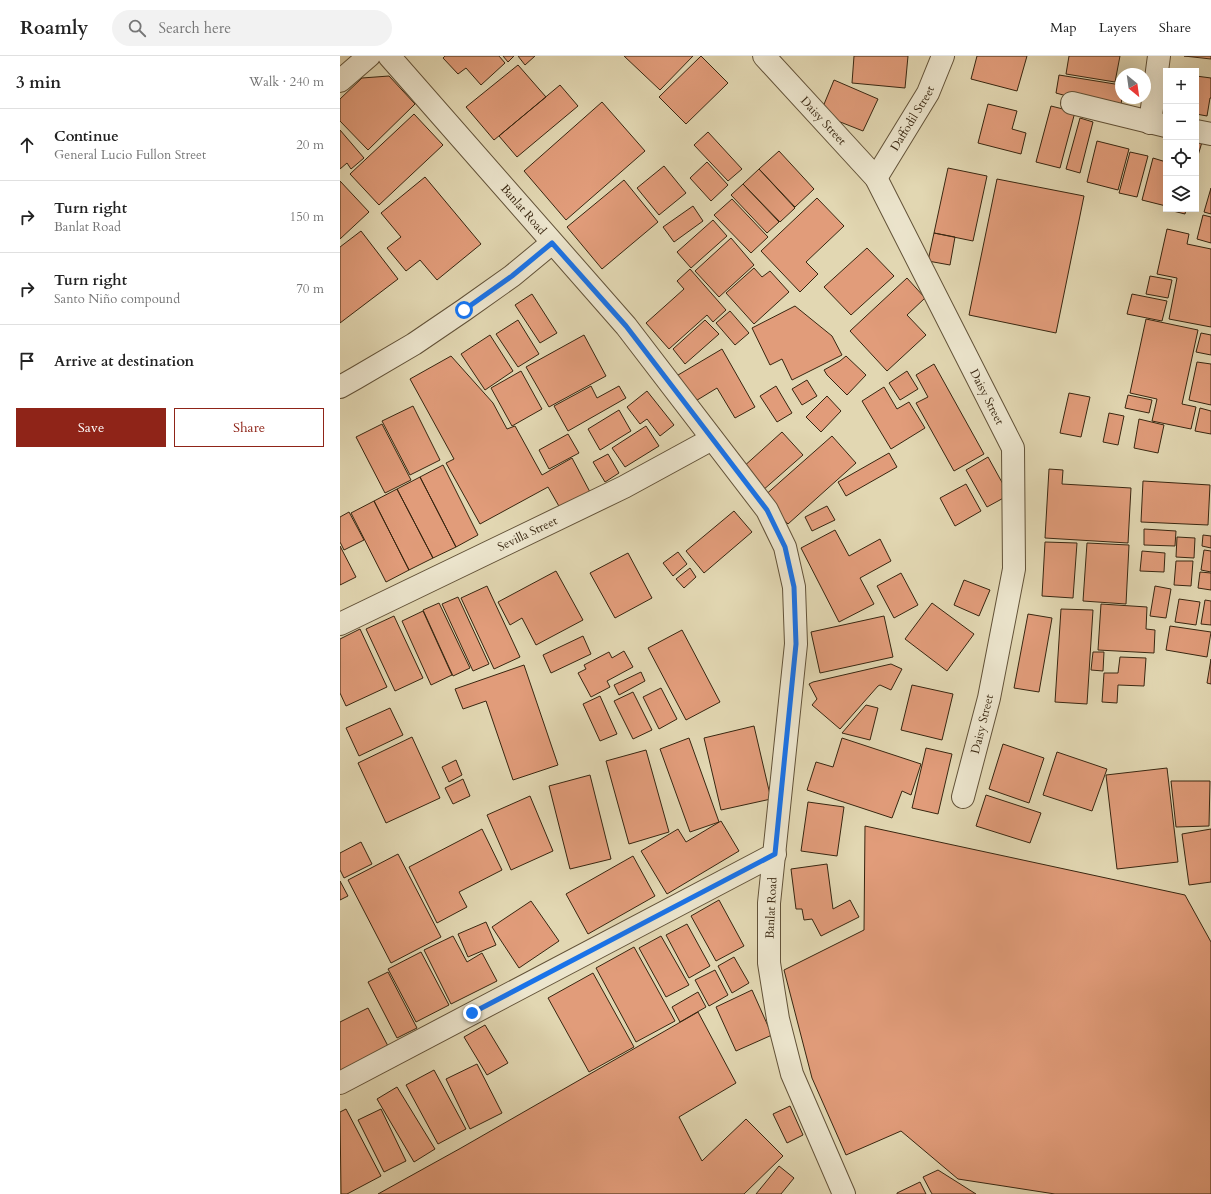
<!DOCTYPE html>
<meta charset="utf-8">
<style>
:root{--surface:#fff;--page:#f2f2f2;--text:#222;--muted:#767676;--line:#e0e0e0;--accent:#8f2418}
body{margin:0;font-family:Cardo,serif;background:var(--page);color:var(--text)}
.controls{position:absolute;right:12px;top:12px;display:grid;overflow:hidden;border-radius:0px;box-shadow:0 4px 16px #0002}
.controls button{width:36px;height:36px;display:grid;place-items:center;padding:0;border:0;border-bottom:1px solid var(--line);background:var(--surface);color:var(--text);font:20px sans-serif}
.compass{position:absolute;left:775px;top:12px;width:36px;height:36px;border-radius:50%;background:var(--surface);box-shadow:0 4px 16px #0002;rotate:151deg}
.stop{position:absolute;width:12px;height:12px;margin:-9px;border:3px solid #1a73e8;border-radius:50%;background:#fff}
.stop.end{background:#1a73e8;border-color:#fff;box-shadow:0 1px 4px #0008}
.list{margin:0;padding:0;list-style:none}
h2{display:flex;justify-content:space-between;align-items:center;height:52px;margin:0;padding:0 16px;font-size:17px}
h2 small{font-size:13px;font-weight:400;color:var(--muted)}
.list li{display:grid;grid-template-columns:26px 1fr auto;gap:12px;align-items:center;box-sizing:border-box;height:72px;padding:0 16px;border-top:1px solid var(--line)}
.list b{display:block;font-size:15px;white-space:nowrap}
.list p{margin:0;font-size:13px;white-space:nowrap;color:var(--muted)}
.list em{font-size:13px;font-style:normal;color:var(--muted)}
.actions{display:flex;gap:8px;padding:12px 16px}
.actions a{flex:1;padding:9px 0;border:1px solid var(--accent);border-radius:0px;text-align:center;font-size:14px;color:var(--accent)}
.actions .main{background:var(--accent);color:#fff}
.icon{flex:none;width:22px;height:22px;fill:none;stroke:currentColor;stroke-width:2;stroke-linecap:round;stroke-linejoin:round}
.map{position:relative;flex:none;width:871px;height:1138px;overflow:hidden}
header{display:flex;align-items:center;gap:24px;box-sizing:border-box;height:56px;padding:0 20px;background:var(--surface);border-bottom:1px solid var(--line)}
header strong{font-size:19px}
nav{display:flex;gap:22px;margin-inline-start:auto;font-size:14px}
.search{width:280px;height:36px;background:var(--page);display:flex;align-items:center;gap:10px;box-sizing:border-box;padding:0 14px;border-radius:22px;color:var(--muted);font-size:15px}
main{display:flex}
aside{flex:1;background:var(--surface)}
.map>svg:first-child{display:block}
.building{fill:#e19c7a;stroke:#382610}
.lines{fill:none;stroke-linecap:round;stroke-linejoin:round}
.minor-casing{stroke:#625238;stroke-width:24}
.minor{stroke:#ece5cd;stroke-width:22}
.route{stroke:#1a73e8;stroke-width:5}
.labels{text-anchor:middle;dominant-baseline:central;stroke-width:3;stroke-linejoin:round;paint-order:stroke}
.street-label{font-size:12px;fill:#382610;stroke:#ece5cd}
</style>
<header>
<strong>Roamly</strong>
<div class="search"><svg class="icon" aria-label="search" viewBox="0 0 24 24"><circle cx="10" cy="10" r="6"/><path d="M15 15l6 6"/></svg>Search here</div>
<nav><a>Map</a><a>Layers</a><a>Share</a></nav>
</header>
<main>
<aside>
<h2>3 min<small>Walk · 240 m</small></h2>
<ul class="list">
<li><svg class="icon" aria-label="ahead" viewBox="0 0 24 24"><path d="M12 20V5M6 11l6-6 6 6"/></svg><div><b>Continue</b><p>General Lucio Fullon Street</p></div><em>20 m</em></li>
<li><svg class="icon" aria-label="right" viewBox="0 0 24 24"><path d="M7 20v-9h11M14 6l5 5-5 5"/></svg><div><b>Turn right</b><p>Banlat Road</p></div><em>150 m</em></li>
<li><svg class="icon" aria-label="right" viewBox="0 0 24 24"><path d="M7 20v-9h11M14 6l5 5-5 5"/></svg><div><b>Turn right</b><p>Santo Niño compound</p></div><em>70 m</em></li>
<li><svg class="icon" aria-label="arrive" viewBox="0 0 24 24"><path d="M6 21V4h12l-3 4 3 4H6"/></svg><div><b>Arrive at destination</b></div></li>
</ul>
<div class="actions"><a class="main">Save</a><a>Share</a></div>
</aside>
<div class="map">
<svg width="871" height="1138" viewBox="0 0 871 1138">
<rect width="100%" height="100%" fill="#e2d7b2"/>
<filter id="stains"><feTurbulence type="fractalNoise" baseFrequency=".005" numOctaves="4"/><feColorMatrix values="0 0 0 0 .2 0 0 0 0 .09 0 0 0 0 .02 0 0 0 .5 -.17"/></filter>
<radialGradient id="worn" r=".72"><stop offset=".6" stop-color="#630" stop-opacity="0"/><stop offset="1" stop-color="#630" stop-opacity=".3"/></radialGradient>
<!-- building -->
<path class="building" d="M105,0H159L165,7L141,29L126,12L118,18L103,2Z
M163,0H174L168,6Z
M178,0H195L185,9Z
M284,0H353L320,34Z
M361,0L388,27L346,68L319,41Z
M514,0H568L565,32L512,27Z
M637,0H687L677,35L631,23Z
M729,0H780L775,26L726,18Z
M844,0H871V3Z
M178,9L206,41L154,84L126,51Z
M719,19L781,29V42H782L780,55L716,37Z
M49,20L75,48L28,94L0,65V43L22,22Z
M856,20L871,22V42H870L867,60L856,58Z
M494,24L538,43L523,75L480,58Z
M220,29L238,50L177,101L159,80Z
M262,46L305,95L226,164L184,115Z
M648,48L677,55L672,73L686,77L681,98L638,87Z
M711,50L735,56L720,112L696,106Z
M74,58L103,89L39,149L10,118Z
M740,62L753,66L740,117L726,113Z
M0,74L24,102L11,113L7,107L0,113Z
M368,76L402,113L388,125L354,89Z
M856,84L862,86L857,103H856Z
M757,85L789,93L778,134L747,126Z
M439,95L474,133L455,151L419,113Z
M790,96L808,100L797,141L779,137Z
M813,102L826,106V150L802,144Z
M367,106L388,129L371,145L350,122Z
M324,110L346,137L319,159L297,132Z
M608,112L647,120L633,185L594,177Z
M419,113L455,152L440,166L403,128Z
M85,121L141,188L97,224L80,204L66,215L47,192L61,181L41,157Z
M657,123L744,140L716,277L629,259Z
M284,124L318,166L262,213L227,171Z
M0,125L29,156L0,183Z
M403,128L439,166L427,177L391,139Z
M871,132V158L864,156Z
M477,142L504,170L466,206L478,218L460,236L421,195Z
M392,143L428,181L411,197L374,159Z
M353,150L363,165L334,186L323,171Z
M830,153H846L845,158L829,154Z
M863,159L871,161V187L857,183Z
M373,164L387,180L351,212L337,196Z
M827,173L849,178L847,188L871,193V271L829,263L837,222L817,218Z
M21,175L58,223L0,267V191Z
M594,177L615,181L610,209L588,205Z
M391,182L414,209L379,241L355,215Z
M527,192L554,220L511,259L484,231Z
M414,212L422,221L430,215L449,236L414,268L386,237Z
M350,213L386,254L373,266L367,259L329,293L306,267L344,233L337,225Z
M810,220L832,224L828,242L806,238Z
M567,222L585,242L567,259L586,279L547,315L510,275Z
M192,238L217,277L200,287L175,249Z
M792,238L827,245L822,265L787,258Z
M455,250L492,280L502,299L452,324L442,303L430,309L412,272Z
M390,255L409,277L395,289L376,267Z
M806,263L858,274L842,348L856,351L851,373L812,365L817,343L790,337Z
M178,264L199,298L178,311L156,278Z
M365,264L379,278L345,308L333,293Z
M861,277L871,279V299L856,296Z
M150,279L173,315L145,334L121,298Z
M244,279L266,320L209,351L186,311Z
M382,293L415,351L395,362L377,332L349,349L333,322Z
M111,300L153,347L167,373L175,370L202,419L232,402L250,436L220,452L208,431L140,468L106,407L114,403L70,323Z
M506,300L526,319L507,339L487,319L484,314L500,305Z
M857,306L871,308V349L849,344Z
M594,308L644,398L614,415L576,347L588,341L576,319Z
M181,315L202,353L172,370L151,332Z
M567,315L578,333L560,344L549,327Z
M467,324L477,340L462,349L452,333Z
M251,330L257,342L279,330L286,342L228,375L214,350Z
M436,330L452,357L437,366L420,340Z
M544,331L557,353L569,346L585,372L551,393L522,345Z
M307,335L334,369L320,380L307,363L300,368L287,351Z
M729,337L750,341L741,381L720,377Z
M788,339L812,344L809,357L785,352Z
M487,340L501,355L481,376L466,361Z
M73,350L100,404L70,419L42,365Z
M860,352L871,355V378L855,375Z
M279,354L291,375L260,394L248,373Z
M769,357L784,360L778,389L763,386Z
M799,363L824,369L818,397L794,392Z
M42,368L71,424L45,437L16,381Z
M306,370L319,390L285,411L272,392Z
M442,376L463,399L422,435L402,412Z
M228,378L239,397L209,413L199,394Z
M492,380L516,407L448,468L423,441Z
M549,397L557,411L506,440L498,426Z
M268,398L279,417L265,426L253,406Z
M648,401L669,439L647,451L626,414Z
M103,409L138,479L116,491L80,421Z
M709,413L723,414L722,428L791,432L788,487L705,482Z
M80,421L116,491L93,502L57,433Z
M803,425L870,429L868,469L801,466Z
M626,428L641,455L615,470L600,442Z
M57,433L93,502L69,514L34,445Z
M34,445L69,514L46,526L11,457Z
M487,450L495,464L472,475L465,461Z
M394,455L412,476L364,517L346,495Z
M9,456L24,484L4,494L0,486V461Z
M804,473L836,475L835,490L804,489Z
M495,474L509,500L540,483L551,505L520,522L534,548L499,566L461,492Z
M863,479L871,480V492L862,490Z
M837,481L855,482L854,502L836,501Z
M705,486L737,487L733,542L702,540Z
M747,487L789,489L786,548L743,545Z
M0,490L16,521L0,529Z
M864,494L871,495V516L861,514Z
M802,495L825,497L824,516L800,515Z
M338,496L347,508L333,520L323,507Z
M288,497L312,542L275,562L250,517Z
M836,505H853L851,530L834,529Z
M350,512L356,521L344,532L336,523Z
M216,515L243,564L196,589L182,562L170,569L158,546Z
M860,516L871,517V534L858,532Z
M561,517L578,549L554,562L537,530Z
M624,524L650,534L639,560L614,549Z
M147,530L180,601L154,613L121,542Z
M815,530L831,533L826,562L810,560Z
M118,541L149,608L133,615L102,548Z
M839,543L860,546L856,569L835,566Z
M865,544L871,545V569L861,568Z
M99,547L130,612L113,620L83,554Z
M592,547L634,578L607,615L565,583Z
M761,548L807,551L806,573L815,574L814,597L758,594Z
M721,553L753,554L747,648L715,646Z
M83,555L112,619L91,629L62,565Z
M688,558L712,562L699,636L674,632Z
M54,560L83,622L55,635L26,573Z
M544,560L553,601L480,617L471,576Z
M830,570L871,576L867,601L826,594Z
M20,573L47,631L6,650L0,637V583Z
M342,574L380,646L346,664L308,592Z
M243,580L251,598L211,617L203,599Z
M284,595L293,611L267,625L270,631L251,641L238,617L246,613L244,609L269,596L272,602Z
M753,596H764L763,615L751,614Z
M780,601L806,602L804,630L778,629L777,647L762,646L764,617H778Z
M871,603V628L867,627Z
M551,608L562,613L551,634L540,629L538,630L500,673L472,649L477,643L469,628L473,626Z
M184,609L218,709L173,724L146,645L123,653L115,633Z
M301,616L305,625L279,639L274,629Z
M572,629L613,638L602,684L561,674Z
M321,632L337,663L319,673L303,641Z
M293,636L312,674L293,683L274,645Z
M260,640L277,678L260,685L243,648Z
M526,649L538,652L530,684L502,677Z
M50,652L63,679L19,700L6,672Z
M414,670L431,743L381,754L364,682Z
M72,681L100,742L46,767L18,707Z
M349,682L379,766L350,776L320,693Z
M502,682L581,708L571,739L562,735L552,762L467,734L476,706L493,711Z
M663,688L704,702L689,747L649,733Z
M586,692L612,698L598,758L572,752Z
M306,694L329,776L289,788L266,705Z
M717,696L767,713L752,755L703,739Z
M116,704L122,719L109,726L102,711Z
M827,712L838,806L777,813L766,719Z
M250,719L271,803L230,813L209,730Z
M123,723L130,740L113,748L105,732Z
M831,725H870L869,770L836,771Z
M646,739L701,757L690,787L636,770Z
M190,740L213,795L171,814L147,759Z
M468,746L504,751L497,800L461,795Z
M381,765L399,795L327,838L301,795L338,773L346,786Z
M525,770L845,839L871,886V1138H715L618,1123L561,1075L506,1099L472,1022L444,914L524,874Z
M142,773L162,814L119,836L127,851L97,867L69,811Z
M871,773V826L849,829L842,778Z
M21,786L32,808L4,822L0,814V797Z
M58,798L101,881L51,907L8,824Z
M293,800L315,840L248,878L226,838Z
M487,808L493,853L510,844L519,861L481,880L472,863L464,864L462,853H456L451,813Z
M0,825L8,840L0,844Z
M379,844L404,890L376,905L351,860Z
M191,845L219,885L179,912L152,871Z
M146,866L156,889L128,901L118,878Z
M347,868L370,910L349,922L326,879Z
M113,880L127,906L142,897L157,925L111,948L84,894Z
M321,880L349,929L326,941L299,892Z
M294,891L335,965L296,986L256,912Z
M81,896L109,949L76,966L48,913Z
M394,901L409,927L392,937L378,910Z
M375,914L388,939L369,950L355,924Z
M48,916L77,972L57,982L28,926Z
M253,917L294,991L249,1016L208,942Z
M412,934L432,979L396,995L376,951Z
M358,936L366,951L340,966L332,951Z
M28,952L48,990L0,1015V966Z
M358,956L396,1027L339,1061L362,1105L406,1063L443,1100L404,1138H38L121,1092Z
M145,969L168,1007L147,1019L124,981Z
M137,1008L162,1057L130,1073L106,1023Z
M94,1014L126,1073L98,1088L66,1029Z
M57,1031L95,1093L74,1106L37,1043Z
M450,1050L463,1079L447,1087L433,1058Z
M6,1053L41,1120L7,1138H1L0,1056Z
M41,1053L66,1105L44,1116L18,1064Z
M439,1110L454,1122L441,1138H416Z
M598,1114L636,1138H592L583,1121Z
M580,1126L586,1138H557V1137Z"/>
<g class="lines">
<!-- minor casing -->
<g class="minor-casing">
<g id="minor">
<path id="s1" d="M49,0L286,270L427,454L445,491L454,531L456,588L429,847V907L438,963L452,1018L504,1138"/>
<path id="s2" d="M424,0L536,122L673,392L674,513L649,642L623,741"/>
<path d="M0,25L29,0"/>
<path d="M732,47L826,70"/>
<path d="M810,67L819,0"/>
<path d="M856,75L871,78"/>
<path id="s3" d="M536,122L588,37L603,0"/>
<path d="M0,331L16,322L74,288L124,254L172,220L212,187"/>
<path id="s4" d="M0,568L284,431L372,383"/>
<path d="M0,1027L435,798"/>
</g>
</g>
<!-- minor -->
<use href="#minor" class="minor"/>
</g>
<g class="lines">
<!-- route -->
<path class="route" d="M124,254L172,220L212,187L286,270L427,454L445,491L454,531L456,588L435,798L132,957"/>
</g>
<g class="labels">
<!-- street labels -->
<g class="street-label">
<text stroke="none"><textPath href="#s3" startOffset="70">Daffodil Street</textPath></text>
<text stroke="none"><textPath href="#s2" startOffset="88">Daisy Street</textPath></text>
<text stroke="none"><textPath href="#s1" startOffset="204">Banlat Road</textPath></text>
<text stroke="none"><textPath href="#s2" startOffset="411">Daisy Street</textPath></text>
<text stroke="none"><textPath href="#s4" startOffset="208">Sevilla Street</textPath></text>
<text transform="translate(642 668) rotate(-76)">Daisy Street</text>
<text transform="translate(431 852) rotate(-87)">Banlat Road</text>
</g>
</g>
<rect width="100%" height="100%" filter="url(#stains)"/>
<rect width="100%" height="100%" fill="url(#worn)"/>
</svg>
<div class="controls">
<button>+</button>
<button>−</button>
<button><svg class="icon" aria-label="locate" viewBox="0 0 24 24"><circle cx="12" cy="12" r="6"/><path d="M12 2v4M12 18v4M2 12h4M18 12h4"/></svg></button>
<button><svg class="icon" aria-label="layers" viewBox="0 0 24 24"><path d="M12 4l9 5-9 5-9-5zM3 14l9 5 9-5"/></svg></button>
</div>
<svg class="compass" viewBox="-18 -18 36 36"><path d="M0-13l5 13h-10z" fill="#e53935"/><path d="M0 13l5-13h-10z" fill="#767676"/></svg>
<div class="stop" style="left:124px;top:254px"></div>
<div class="stop end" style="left:132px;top:957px"></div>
</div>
</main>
